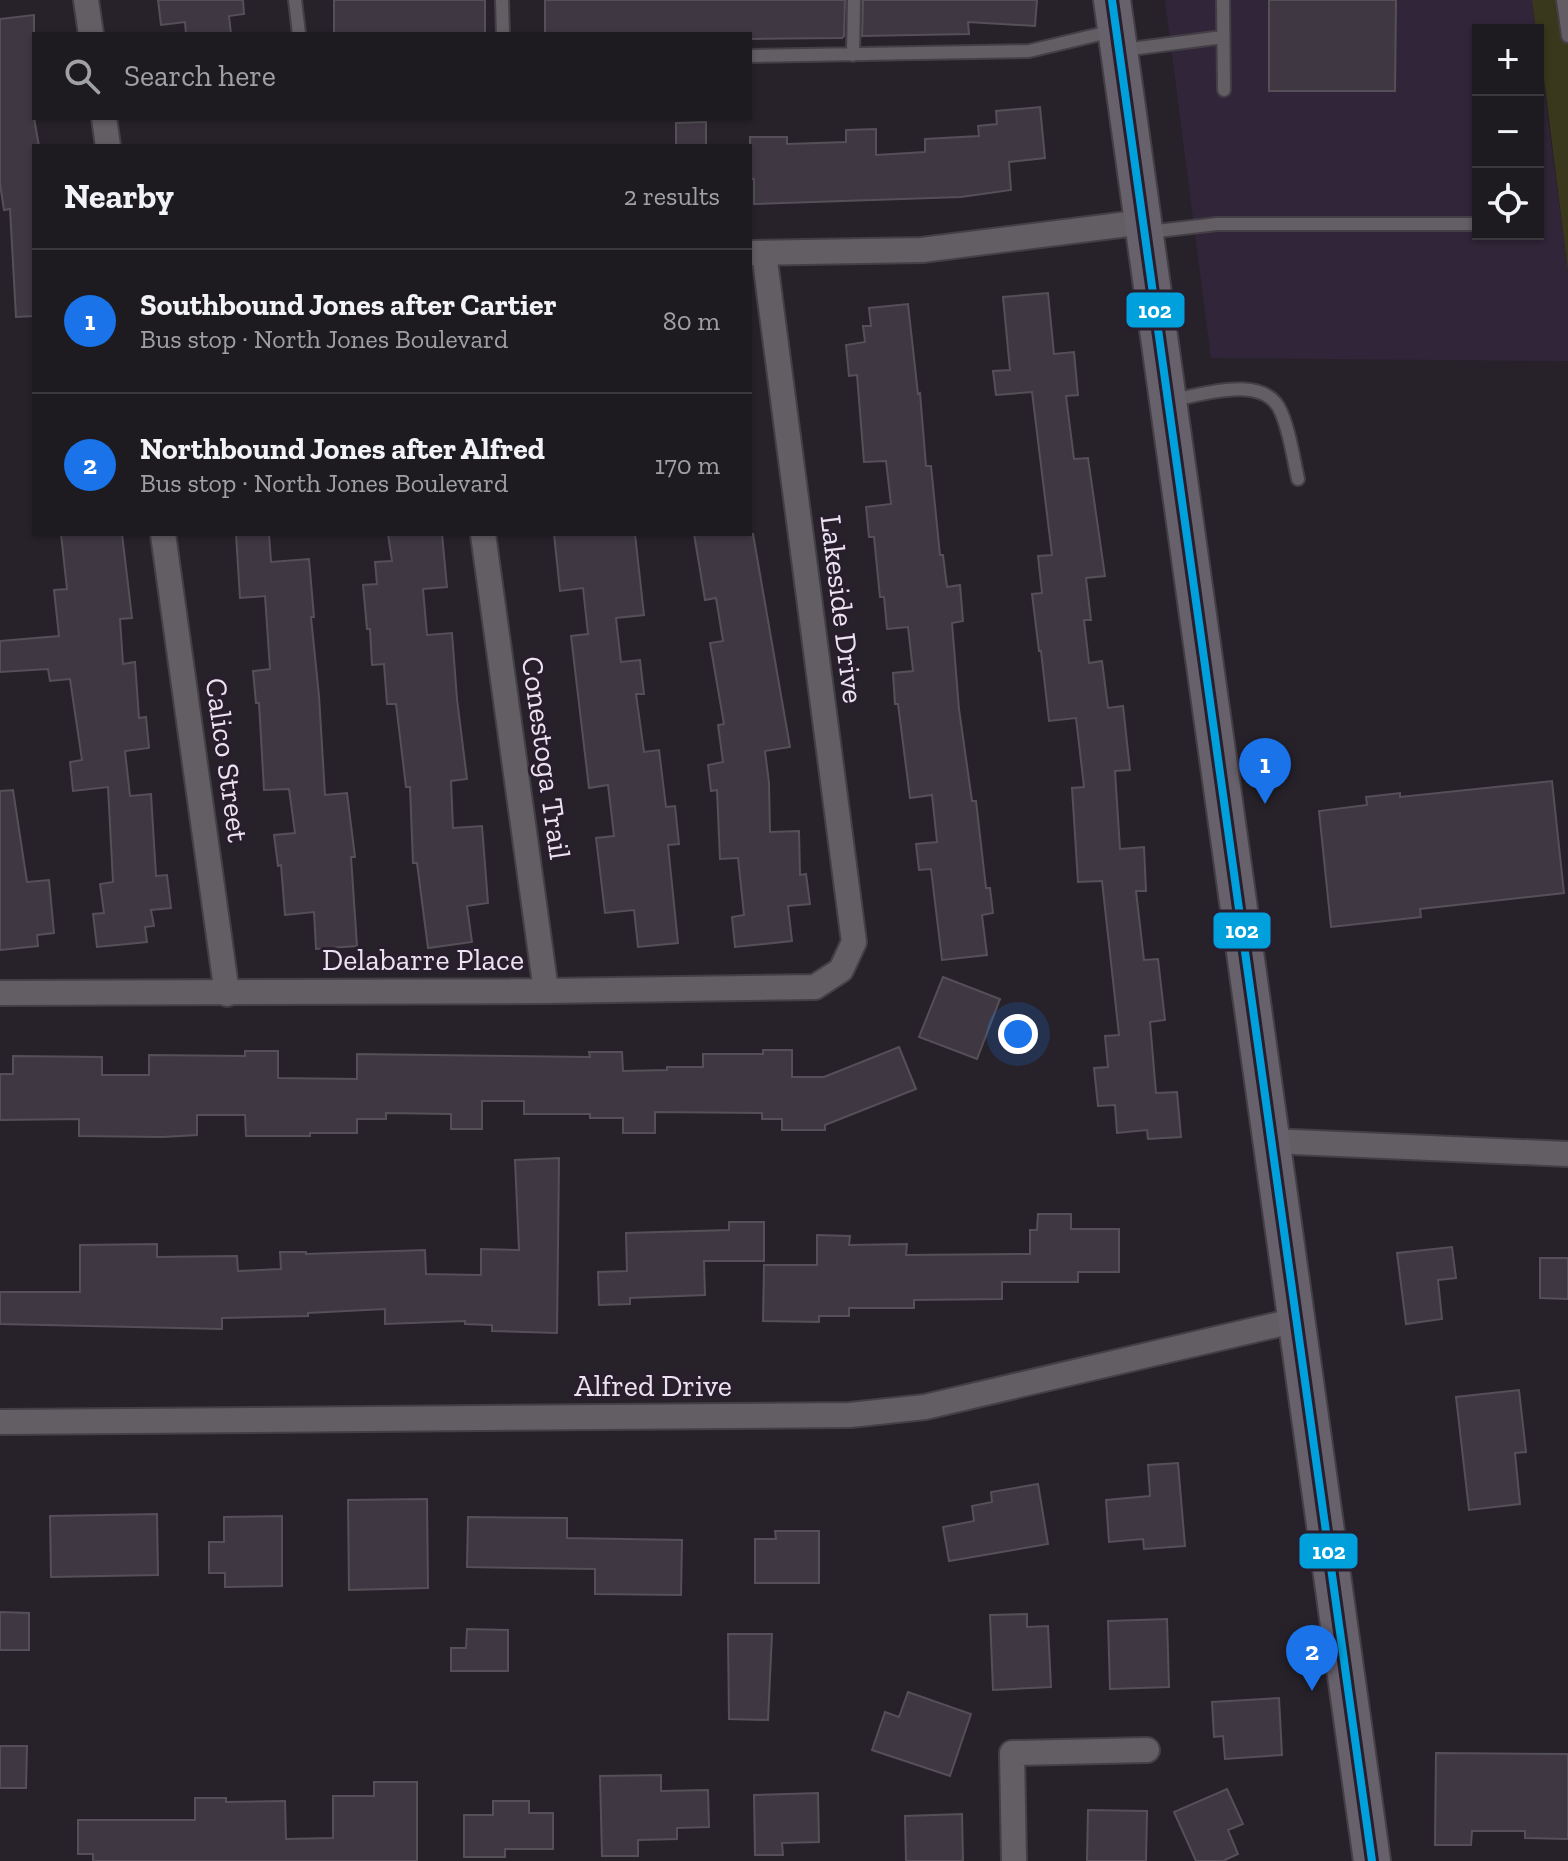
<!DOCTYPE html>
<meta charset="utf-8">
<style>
:root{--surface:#1d1a20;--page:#2a272d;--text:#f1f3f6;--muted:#a0a1a5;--line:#3b383e;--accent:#1a73e8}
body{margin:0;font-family:"Zilla Slab",serif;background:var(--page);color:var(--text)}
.controls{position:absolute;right:24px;top:24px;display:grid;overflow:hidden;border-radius:0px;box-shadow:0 2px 6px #0004}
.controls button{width:72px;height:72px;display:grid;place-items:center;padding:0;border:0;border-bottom:2px solid var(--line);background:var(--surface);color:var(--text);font:40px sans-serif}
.you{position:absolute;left:1018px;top:1034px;width:28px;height:28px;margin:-20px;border:6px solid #fff;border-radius:50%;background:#1a73e8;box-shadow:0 0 0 12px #1a73e833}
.badge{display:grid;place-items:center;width:52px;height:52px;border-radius:50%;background:var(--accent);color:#fff;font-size:26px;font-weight:700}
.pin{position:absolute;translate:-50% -66px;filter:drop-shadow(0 2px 4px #0008)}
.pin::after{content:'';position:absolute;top:42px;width:28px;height:24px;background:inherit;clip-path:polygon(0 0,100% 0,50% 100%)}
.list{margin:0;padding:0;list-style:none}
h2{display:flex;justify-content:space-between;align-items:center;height:104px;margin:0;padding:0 32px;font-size:34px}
h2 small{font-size:26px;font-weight:400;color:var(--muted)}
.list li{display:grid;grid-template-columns:52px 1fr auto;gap:24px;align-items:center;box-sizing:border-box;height:144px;padding:0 32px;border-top:2px solid var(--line)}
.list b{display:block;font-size:30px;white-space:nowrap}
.list p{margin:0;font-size:26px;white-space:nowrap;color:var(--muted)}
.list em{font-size:26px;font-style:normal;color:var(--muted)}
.icon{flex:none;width:44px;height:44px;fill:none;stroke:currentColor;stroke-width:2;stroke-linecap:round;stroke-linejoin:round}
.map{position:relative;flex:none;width:1568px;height:1861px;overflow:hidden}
.search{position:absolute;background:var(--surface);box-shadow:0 2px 6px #0004;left:32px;top:32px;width:720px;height:88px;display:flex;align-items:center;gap:20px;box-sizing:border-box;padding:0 28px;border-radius:0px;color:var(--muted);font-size:30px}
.panel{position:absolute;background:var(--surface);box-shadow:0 2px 6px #0004;left:32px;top:144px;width:720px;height:392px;border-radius:0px}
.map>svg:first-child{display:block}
.built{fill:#312539}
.green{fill:#39381d}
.building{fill:#3f3842;stroke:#555057;stroke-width:2}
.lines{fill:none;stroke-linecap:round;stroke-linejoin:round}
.lane-casing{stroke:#443f46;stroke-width:16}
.street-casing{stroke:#443f46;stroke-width:28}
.primary-casing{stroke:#443f46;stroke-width:40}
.lane{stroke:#625e64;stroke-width:12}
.street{stroke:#625e64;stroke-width:24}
.primary{stroke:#67616b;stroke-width:36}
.bus-1-casing{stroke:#281e2e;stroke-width:14}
.bus-1{stroke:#00a0dc;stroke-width:8}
.labels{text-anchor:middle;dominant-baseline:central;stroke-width:6;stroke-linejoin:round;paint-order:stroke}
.street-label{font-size:30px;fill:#ebe4f0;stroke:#281e2e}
.line-badge{stroke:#281e2e;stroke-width:3}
.badge-label{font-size:22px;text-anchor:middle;font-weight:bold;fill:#fff}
</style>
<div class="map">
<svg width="1568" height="1861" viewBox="0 0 1568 1861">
<rect width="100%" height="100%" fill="#27222a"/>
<!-- built -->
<path class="built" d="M1165,0H1532L1536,30H1478V234H1538V46L1568,272V361L1211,358Z"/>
<!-- green -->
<path class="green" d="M1532,0H1568V272L1538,30H1536Z"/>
<!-- building -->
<path class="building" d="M158,0H243L244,14L229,16L231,34H186L185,22L161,25Z
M334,0H485V34H334Z
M545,0H845L844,36L842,38L750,39V34H545Z
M863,0H1037L1035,26L968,22L969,34L862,36Z
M1269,0H1396L1395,91H1269Z
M34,15V118L39,146H34V316L16,317L10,209L4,210L0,184V19Z
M1040,107L1045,158L1009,162L1011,190L961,197L754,204V179H750V137H787V144L846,142V130L876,129V155L925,152V139L979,136L978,126L997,124L996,111Z
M706,122V146H676V123Z
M1048,293L1054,354L1074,352L1078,395L1066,396L1074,459L1088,458L1105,576L1086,578L1091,620H1084L1089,663L1102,661L1108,708L1123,706L1130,770L1115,771L1120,849L1144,847L1146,891H1136L1144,960L1158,959L1165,1020L1150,1022L1156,1093L1177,1092L1181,1137L1148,1139L1147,1130L1117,1133L1115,1105L1098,1106L1094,1068L1108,1067L1105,1036L1119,1035L1102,881L1078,882L1072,788L1084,787L1076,718L1049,721L1041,651H1039L1032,594L1042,593L1038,556L1052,555L1032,392L996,395L993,371L1010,370L1003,297Z
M908,304L918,394L920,393L926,466H931L940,555H943L947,587L960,585L963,621L952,623L959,709L972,801H976L986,888H990L993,913L982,915L987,955L942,960L931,869L919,870L916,844L937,842L932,795L910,798L898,704H895L893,673L913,671L908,627L887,629L884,597H880L874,537H869L866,507L891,504L886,461L864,462L857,375L849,376L846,345L865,342L863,326H871L869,308Z
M61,534H122L132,618L120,619L123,664L135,662L139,718L146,717L149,748L125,751L130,796L151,794L156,876L167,875L171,908L151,910L154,926L145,927L147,942L97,947L93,914L104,913L100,884L113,882L108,787L73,791L70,762L82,760L70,679L50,681L48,669L0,672V641L59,636L54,590L67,589Z
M236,534H269L271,562L309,559L314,617H311L319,696L325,795L347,793L355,857H351L357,946L316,949L314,912L285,915L281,865L278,866L274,835L295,833L289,789L264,790L259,703H256L253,671L270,669L265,596L240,598Z
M388,534H442L447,587L423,589L427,635L452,633L457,699L467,779L451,781L453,828L482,826L488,903L467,906L472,942L428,948L417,863H413L410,787H406L396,704H387L384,664L372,665L370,629H367L363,585L377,584L375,562L392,561Z
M554,534H635L644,615L616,618L621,662L640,660L644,694H636L644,752L659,750L666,807L675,806L679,844L668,845L678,943L638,947L634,910L605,913L596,838L614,836L608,785L589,788L571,636L588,634L583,588L560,591Z
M694,534H753L790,747L765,751L769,783L770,832L799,831L800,875L806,874L810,904L788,906L792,941L735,947L732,917L744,915L738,858L720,859L717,790L711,791L708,765L723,762L718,725L724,724L710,643L723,641L716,598L705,600Z
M1552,781L1564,893L1420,909L1421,917L1331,927L1319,811L1367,805L1366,797L1400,793V797Z
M13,790L27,882L49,880L54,933L37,935L38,946L0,950V791Z
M943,977L1000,999L977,1059L919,1037Z
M899,1047L916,1089L825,1125V1130H782V1119H762V1113L655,1112V1133H623V1118H590V1114H524V1101H482V1129H451V1114L386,1113V1119H357V1133H310V1136H246L245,1115H197V1135L163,1137L79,1136V1119L0,1120V1074H13V1056L102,1057V1075H149V1055L245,1056V1051H278V1078L357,1079V1054L590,1057L589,1052H622L623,1071L667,1070V1067H703V1054H763V1050H792V1077H824Z
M559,1158L557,1333L492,1331V1325L465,1324V1321L385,1324V1309L308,1313V1316L222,1318V1329L0,1324V1292H80V1245L157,1244V1257L237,1256L238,1271L281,1269L280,1252H306V1254L425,1250L426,1274L481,1275V1249L519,1250L515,1160Z
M1038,1214H1071V1229H1119V1272H1078V1282H1002V1299L914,1300V1308H849V1316H819V1322L763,1321L764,1265H817V1235L850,1236L849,1245L907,1244L906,1255L1030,1254V1230H1037Z
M729,1222H764V1261H704L705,1295L630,1298V1304L599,1305L598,1272L627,1271L626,1233L729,1230Z
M1452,1247L1456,1278L1438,1280L1442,1319L1406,1324L1397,1253Z
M1540,1258H1568V1299L1540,1298Z
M1519,1390L1526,1452L1515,1453L1520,1504L1469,1510L1456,1397Z
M1178,1463L1185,1546L1144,1549L1143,1539L1109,1542L1106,1500L1150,1496L1148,1465Z
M1038,1484L1048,1544L949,1561L943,1527L974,1521L972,1506L992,1502L991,1492Z
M427,1499L428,1588L349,1590L348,1500Z
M157,1514L158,1575L51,1577L50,1516Z
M282,1516V1586L225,1587V1573H209V1542H224V1517Z
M468,1517L567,1518V1538L682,1540L681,1595L595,1594V1569L467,1567Z
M775,1531H819V1583H755V1539H776Z
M0,1612L29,1613V1650H0Z
M1027,1614V1627L1048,1626L1051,1687L993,1690L990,1615Z
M1167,1619L1169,1687L1110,1689L1108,1621Z
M467,1629L508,1630V1671H451V1648H466Z
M728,1634H772L768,1720L729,1719Z
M908,1692L971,1714L950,1776L872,1750L885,1712L899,1717Z
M1279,1698L1282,1755L1225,1759L1223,1736L1214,1737L1212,1702Z
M0,1746H27L26,1788H0Z
M1436,1753L1568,1754V1839L1525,1838V1831H1472L1471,1845H1435Z
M661,1775V1791L708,1790L709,1827L677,1828V1839L638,1840V1856H602L600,1776Z
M374,1782H417V1861H93V1854H78V1820H195V1798H226V1802L285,1801L286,1839L333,1838V1796H374Z
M1227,1789L1243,1824L1228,1830L1238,1854L1223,1861H1196L1174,1812Z
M818,1793L819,1842L782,1843L783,1855H755L754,1795Z
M493,1801H529V1813H553V1849H505V1857H464V1815H493Z
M1088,1810L1147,1811L1146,1861H1087Z
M962,1814L963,1861H906L905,1816Z"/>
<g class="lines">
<!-- lane casing -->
<g class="lane-casing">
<path id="lane" d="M295,0L299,34
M502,0L503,34
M1223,0L1224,90
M1563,0L1568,36
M1123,50L1223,37
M853,55L854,0
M750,56L1029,51L1113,31
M1149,232L1217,224H1478
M1172,400C1202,395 1265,373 1281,412C1290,432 1293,457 1298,479"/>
</g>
<!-- street casing -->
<g class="street-casing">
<path id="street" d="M86,0L91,34
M104,118L108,146
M750,253L922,250L1144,222
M163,534L227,994
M483,534L546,991
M0,993L546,991L815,987L841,970L854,942L764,253
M1271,1141L1568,1154
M0,1422L850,1415L925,1407L1297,1320
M1014,1861L1012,1753L1147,1750"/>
</g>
<!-- primary casing -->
<g class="primary-casing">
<path id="primary" d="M1112,0L1372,1861"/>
</g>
<!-- lane -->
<use href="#lane" class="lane"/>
<!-- street -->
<use href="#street" class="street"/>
<!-- primary -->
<use href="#primary" class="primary"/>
<!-- bus-1 casing -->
<g class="bus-1-casing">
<path id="bus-1" d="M1112,0L1372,1861"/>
</g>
<!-- bus-1 -->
<use href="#bus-1" class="bus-1"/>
</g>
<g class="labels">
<!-- street labels -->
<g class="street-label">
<text transform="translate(842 609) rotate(83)">Lakeside Drive</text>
<text transform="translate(546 758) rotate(82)">Conestoga Trail</text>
<text transform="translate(227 760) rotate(82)">Calico Street</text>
<text x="423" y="960">Delabarre Place</text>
<text x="653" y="1386">Alfred Drive</text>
</g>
</g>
<g class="line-badge">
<rect x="1125" y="291" width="61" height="38" rx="8" fill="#00a0dc"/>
<rect x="1212" y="911" width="60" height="39" rx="8" fill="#00a0dc"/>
<rect x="1298" y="1532" width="61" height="38" rx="8" fill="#00a0dc"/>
</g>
<g class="badge-label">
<text x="1155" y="318">102</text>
<text x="1242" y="938">102</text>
<text x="1329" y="1559">102</text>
</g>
</svg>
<div class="controls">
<button>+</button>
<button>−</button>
<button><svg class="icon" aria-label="locate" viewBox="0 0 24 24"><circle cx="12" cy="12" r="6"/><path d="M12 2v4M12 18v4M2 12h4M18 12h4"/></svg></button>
</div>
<div class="you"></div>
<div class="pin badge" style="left:1265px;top:804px">1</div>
<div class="pin badge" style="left:1312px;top:1691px">2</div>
<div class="search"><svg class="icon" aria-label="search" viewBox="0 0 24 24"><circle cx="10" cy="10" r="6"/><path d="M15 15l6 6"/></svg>Search here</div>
<section class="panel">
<h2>Nearby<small>2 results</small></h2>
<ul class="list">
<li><span class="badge">1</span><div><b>Southbound Jones after Cartier</b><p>Bus stop · North Jones Boulevard</p></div><em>80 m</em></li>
<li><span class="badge">2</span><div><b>Northbound Jones after Alfred</b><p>Bus stop · North Jones Boulevard</p></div><em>170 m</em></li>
</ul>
</section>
</div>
